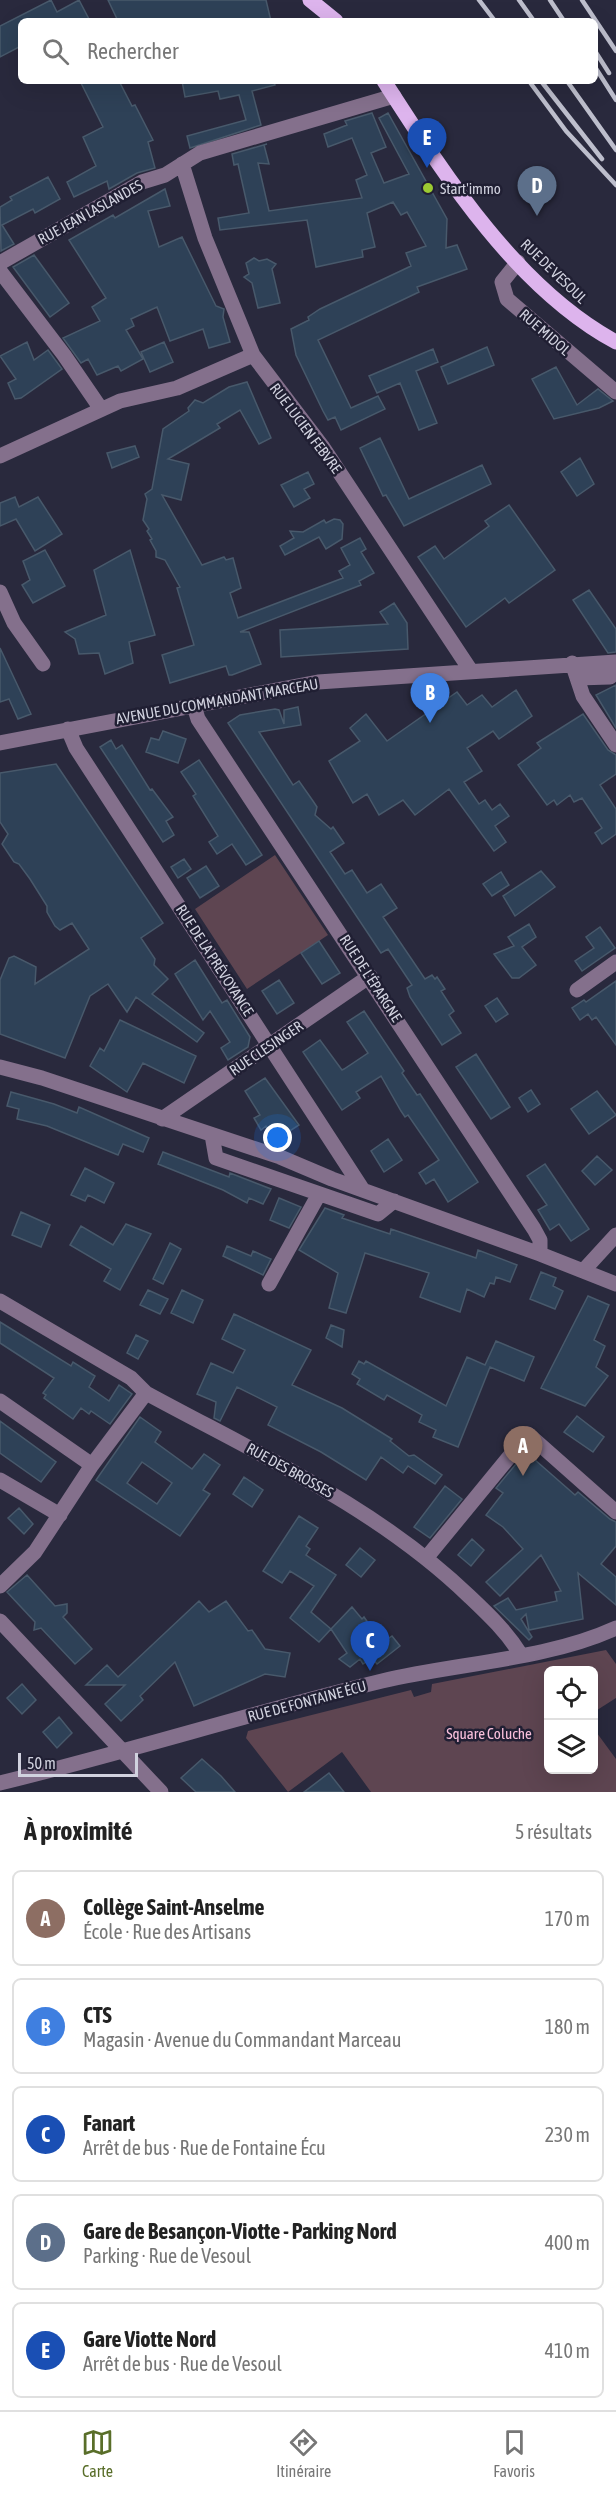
<!DOCTYPE html>
<html lang="fr">
<meta charset="utf-8">
<style>
:root{--surface:#fff;--page:#f2f2f2;--text:#222;--muted:#767676;--line:#e0e0e0;--accent:#596e29}
body{margin:0;font-family:"Asap Condensed",sans-serif;background:var(--page);color:var(--text)}
.controls{position:absolute;right:18px;bottom:18px;display:grid;overflow:hidden;border-radius:9px;box-shadow:0 6px 24px #0002}
.controls button{width:54px;height:54px;display:grid;place-items:center;padding:0;border:0;border-bottom:2px solid var(--line);background:var(--surface);color:var(--text);font:30px sans-serif}
.scale{position:absolute;left:18px;bottom:15px;width:120px;box-sizing:border-box;padding-left:6px;border:3px solid #d1d2df;border-top:0;font-size:16px;line-height:21px;white-space:nowrap;color:#d1d2df;-webkit-text-stroke:4px #201f33;paint-order:stroke}
.you{position:absolute;left:278px;top:1138px;width:21px;height:21px;margin:-15px;border:4px solid #fff;border-radius:50%;background:#1a73e8;box-shadow:0 0 0 9px #1a73e833}
.badge{display:grid;place-items:center;width:39px;height:39px;border-radius:50%;background:var(--accent);color:#fff;font-size:20px;font-weight:700}
.pin{position:absolute;translate:-50% -50px;filter:drop-shadow(0 2px 3px #0008)}
.pin::after{content:'';position:absolute;top:32px;width:21px;height:18px;background:inherit;clip-path:polygon(0 0,100% 0,50% 100%)}
.list{margin:0;padding:0;list-style:none}
h2{display:flex;justify-content:space-between;align-items:center;height:78px;margin:0;padding:0 24px;font-size:26px}
h2 small{font-size:20px;font-weight:400;color:var(--muted)}
.list li{display:grid;grid-template-columns:39px 1fr auto;gap:18px;align-items:center;box-sizing:border-box;height:96px;margin:0 12px 12px;padding:0 12px;border:2px solid var(--line);border-radius:9px}
.list b{display:block;font-size:22px;white-space:nowrap}
.list p{margin:0;font-size:20px;white-space:nowrap;color:var(--muted)}
.list em{font-size:20px;font-style:normal;color:var(--muted)}
.icon{flex:none;width:33px;height:33px;fill:none;stroke:currentColor;stroke-width:2;stroke-linecap:round;stroke-linejoin:round}
.map{position:relative;flex:none;width:616px;height:1792px;overflow:hidden}
.search{position:absolute;background:var(--surface);box-shadow:0 6px 24px #0002;left:18px;right:18px;top:18px;height:66px;display:flex;align-items:center;gap:15px;box-sizing:border-box;padding:0 21px;border-radius:9px;color:var(--muted);font-size:22px}
.sheet{height:618px;background:var(--surface)}
nav{display:flex;justify-content:space-around;align-items:center;box-sizing:border-box;height:84px;border-top:2px solid var(--line);background:var(--surface);font-size:16px;color:var(--muted)}
nav a{display:grid;justify-items:center;gap:3px}
nav .on{color:var(--accent)}
.map>svg:first-child{display:block}
.green{fill:#5e4551}
.building{fill:#2e4157;stroke:#48596b;stroke-width:1.5;fill-rule:evenodd}
.lines{fill:none;stroke-linecap:round;stroke-linejoin:round}
.minor{stroke:#84708c;stroke-width:15}
.major{stroke:#ddb4ed;stroke-width:15}
.rail{stroke:#bdbecc;stroke-width:4.5}
.poi-dot{fill:#9cca32;stroke:#201f33;stroke-width:2}
.labels{text-anchor:middle;dominant-baseline:central;stroke-width:5;stroke-linejoin:round;paint-order:stroke}
.poi-label{font-size:15px;fill:#d1d2df;stroke:#201f33;text-anchor:start}
.street-label{font-size:15px;fill:#d1d2df;stroke:#201f33}
.park-label{font-size:15px;fill:#fac0dc;stroke:#201f33}
</style>
<div class="map">
<svg width="616" height="1792" viewBox="0 0 616 1792">
<rect width="100%" height="100%" fill="#29293d"/>
<!-- green -->
<path class="green" d="M275,855L328,935L247,989L195,909Z
M606,1650L616,1664V1698L594,1712V1670H548V1770H594V1729L616,1759V1792H371L342,1752L288,1792L246,1738L248,1731L411,1690L414,1697L431,1692L432,1684Z"/>
<!-- building -->
<path class="building" d="M51,0L57,12L79,0L90,21H21V46L0,57V26Z
M108,0H266L271,21H118Z
M80,81H119L132,106L135,105L153,140L148,142L155,168L137,173L109,189L107,181L74,197L67,182L96,166L83,137L103,127Z
M182,81H274L275,85L252,91L261,125L190,148L187,136L246,120L239,95L220,99L218,91L185,97Z
M372,113L386,147L371,153L384,183L409,174L379,118L388,113L447,219L446,248L457,245L467,269L417,287L419,292L318,340L351,408L378,396L385,409L341,430L335,417L328,420L323,411L296,355L291,329L309,320L308,317L320,309L411,266L406,253L426,246L407,212L401,215L393,202L367,213L375,247L362,250L363,257L316,267L307,220L220,230L218,218L249,213L238,164L234,165L232,154L267,144L264,145L269,164L258,163L269,211L362,198L356,180L367,175L352,138L328,147L324,134L347,125L345,121Z
M48,177L60,199L35,213L33,209L2,225L14,244L1,251L0,207L12,200L10,197Z
M165,189L170,206L148,211L159,247L182,237L216,306L224,309L223,317L230,342L209,348L203,329L170,341L157,307L131,319L134,326L126,330L143,359L121,371L118,366L97,375L88,359L81,363L63,338L100,321L92,307L106,298L69,240L113,215L115,218Z
M34,255L69,303L50,317L13,267Z
M254,258L259,261L267,259L276,264L272,269L280,303L258,308L252,283L244,277L249,274L246,263Z
M27,342L34,360L48,350L62,369L21,398L15,399L8,383L16,379L0,356Z
M164,342L173,362L150,372L141,352Z
M487,347L494,365L448,384L441,367Z
M433,349L438,362L416,371L437,423L419,430L400,383L377,393L369,376Z
M556,367L577,405L598,389L613,401L599,408L554,419L532,379Z
M247,382L271,438L259,444L240,410L217,424L220,428L168,459L189,464L181,500L162,495L202,565L224,557L226,560L233,558L241,588L230,593L238,618L343,578L339,571L350,565L341,548L360,538L366,549L361,552L374,573L359,581L361,585L240,632H249L261,664L232,675H229L226,666L170,683L162,655L194,645L177,588L180,587L165,560L156,557V551L150,540L152,539L147,531L149,529L143,520L147,499L145,494L152,489L163,429L189,411L188,408L195,400L203,403L229,387Z
M380,438L409,499L482,465L491,484L404,526L386,495L383,496L360,448Z
M135,446L139,457L112,468L107,453Z
M580,458L594,484L577,496L561,472Z
M308,472L314,484L304,489L310,498L294,507L281,485Z
M15,497L19,507L38,497L62,534L35,551L16,519L0,526V503Z
M509,505L555,570L509,603L505,598L466,627L418,557L435,546L444,559L489,526L485,521Z
M334,519L340,520L343,524L342,539L326,549L319,537L285,555L280,546L294,538L290,531L303,532L324,520L326,523Z
M45,550L65,586L33,603L22,585L30,580L23,561Z
M130,550L155,635L129,642L133,663L105,674L99,653L79,654L75,639L65,632L106,615L94,570Z
M589,590L616,629V652L608,653L573,600Z
M394,603L407,623L408,649L281,657L280,630L388,624L380,612Z
M0,648L31,714L18,719L9,699L0,702Z
M616,685V728L596,695Z
M516,690L532,716L499,739L493,731L467,748L482,771L464,782L479,804L485,800L492,810L500,804L509,816L495,826L506,842L494,851L449,789L415,815L403,800L379,815L367,794L353,803L329,761L360,741L350,728L366,714L387,741L457,692L467,705L482,695L492,707Z
M298,707L301,725L259,732L293,785L299,781L313,801L317,807L315,815L331,829L333,827L344,843L330,852L345,874L352,870L367,893L381,884L397,908L383,917L425,979L432,975L435,979L437,977L445,989L441,991L454,1011L449,1015L461,1033L442,1045L410,997L407,988L412,985L388,949L381,953L228,723L240,715L275,709L279,710L284,724V710Z
M583,714L608,750L616,755V774L600,785L616,809V834L602,844L595,833L602,828L582,798L574,802L570,795L557,805L554,800L547,805L518,765L541,748L537,743Z
M163,731L186,739L178,763L146,752L151,738L159,740Z
M111,740L116,749L122,745L150,790L152,789L173,817L166,821L174,835L163,842L100,747Z
M199,760L262,855L246,865L232,844L217,854L209,842L218,836L193,796L196,794L181,772Z
M56,764L163,923L141,938L155,959L154,965L168,979L152,994L204,1033L197,1042L136,997L127,1012L108,984L90,996L65,1058L0,1034V980L9,958L14,956L36,967L35,984L89,949L72,923L60,930L55,926L47,912V906L30,879L19,864L14,862L2,844L8,834L0,822V773Z
M184,859L191,869L178,878L171,867Z
M206,866L219,886L200,898L187,878Z
M541,871L555,887L515,916L503,896Z
M501,872L509,885L492,896L483,884Z
M529,924L536,937L522,947L536,965L519,978H512L494,954L514,946L508,937Z
M600,927L615,948L582,971L575,961L594,948L586,937Z
M319,941L340,973L322,984L301,953Z
M195,960L222,1003L227,1000L250,1037L248,1047L228,1060L221,1048L230,1042L210,1011L203,1020L175,974Z
M279,980L294,1003L277,1014L262,991Z
M616,981V1045L596,1017L592,1020L588,1014L580,1020L572,1008L584,1000L586,1002Z
M497,998L508,1014L496,1022L485,1006Z
M364,1011L404,1071L402,1073L417,1095L420,1094L478,1182L448,1202L434,1179L426,1184L419,1173L439,1160L408,1115L405,1117L401,1111L381,1076L356,1092L360,1098L342,1110L303,1052L320,1040L342,1070L344,1069L368,1053L347,1022Z
M120,1020L196,1056L184,1083L143,1063L127,1092L90,1066L100,1048L104,1051Z
M476,1054L510,1107L491,1119L456,1067Z
M265,1078L299,1125L282,1136L277,1129L271,1133L266,1126L261,1130L254,1118L260,1115L245,1091Z
M531,1090L540,1104L528,1112L519,1098Z
M597,1091L616,1115L589,1134L571,1109Z
M11,1092L54,1104L77,1113L79,1107L149,1138L143,1152L123,1144L118,1155L47,1126L17,1119L19,1109L7,1106Z
M388,1139L402,1160L384,1172L371,1151Z
M163,1152L229,1177L230,1173L271,1189L263,1204L249,1198L247,1203L223,1190L158,1164Z
M597,1156L612,1170L595,1185L582,1171Z
M545,1164L589,1229L571,1241L559,1224L550,1230L538,1210L547,1205L527,1176Z
M85,1168L114,1183L104,1203L88,1195L85,1201L71,1195Z
M279,1198L301,1207L289,1228L270,1220Z
M325,1208L344,1215L342,1218L390,1234L391,1229L476,1258L478,1250L517,1265L510,1282L496,1277L494,1284L490,1283L484,1297L467,1289L460,1312L420,1297L429,1273L365,1253L346,1313L329,1308L338,1273L299,1250Z
M21,1212L50,1225L41,1247L12,1235Z
M126,1224L151,1234L120,1290L104,1281L111,1269L70,1245L81,1226L113,1245Z
M170,1243L181,1249L163,1284L153,1279Z
M227,1246L251,1256L253,1251L271,1259L263,1275L223,1256Z
M541,1272L556,1278L553,1286L563,1291L555,1309L530,1299Z
M148,1290L168,1299L160,1314L140,1305Z
M182,1290L203,1300L193,1323L171,1313Z
M588,1296L609,1305L594,1340L605,1346L596,1367L608,1376L585,1406L541,1388Z
M234,1314L311,1350L292,1385L342,1408L392,1439L390,1441L409,1456L414,1455L442,1475L435,1484L408,1466L403,1473L381,1457L366,1480L321,1452L268,1425L277,1407L237,1387L220,1421L214,1418L216,1402L197,1394L211,1363L233,1373L245,1350L222,1339Z
M0,1322L71,1366L73,1362L95,1376L89,1387L109,1401L119,1385L132,1394L110,1424L91,1411L89,1414L81,1408L73,1419L44,1398L46,1395L43,1393L54,1378L0,1343Z
M331,1325L344,1330L342,1347L326,1338Z
M136,1335L148,1341L138,1359L127,1353Z
M496,1341L534,1357L524,1381L490,1367L458,1447L433,1437L436,1430L419,1422L422,1415L387,1395L384,1400L357,1384L360,1379L352,1374L359,1361L364,1364L366,1361L446,1406L467,1357L485,1365Z
M577,1416L604,1437L593,1452L564,1432Z
M140,1417L161,1432L155,1442L192,1469L204,1454L220,1465L203,1490L210,1494L180,1536L96,1480ZM142,1462L172,1483L157,1504L127,1483Z
M0,1421L56,1462L41,1482L0,1453Z
M526,1452L575,1495L578,1492L610,1519L616,1522V1546L601,1564L616,1577V1605L578,1573L583,1619L529,1630L526,1614L521,1619L532,1637L529,1640L494,1606L508,1598L516,1610L557,1601L555,1592L561,1591L541,1555L500,1596L486,1582L523,1549L503,1527L486,1515L503,1493L496,1488Z
M244,1477L263,1490L252,1507L233,1494Z
M445,1486L462,1499L430,1538L414,1527Z
M19,1508L33,1524L24,1534L8,1518Z
M299,1516L318,1528L306,1546L310,1549L306,1555L336,1575L311,1612L331,1629L319,1642L290,1618L314,1586L290,1571L282,1583L263,1571Z
M472,1539L484,1550L471,1566L458,1555Z
M360,1548L375,1560L361,1577L346,1565Z
M27,1575L55,1606L67,1604V1613L63,1617L92,1649L75,1664L41,1628L34,1630L35,1622L7,1592Z
M199,1601L209,1612L226,1601L248,1631L252,1630L265,1649L290,1653L285,1677L265,1674L194,1706L175,1662L140,1696L143,1700L121,1721L105,1704L125,1685H86L107,1665L118,1677Z
M352,1607L362,1619L364,1617L382,1643L392,1636L400,1646L377,1664L372,1658L363,1664L360,1659L350,1667L339,1659L347,1653L331,1629Z
M22,1684L36,1700L22,1714L7,1698Z
M59,1717L72,1733L57,1748L43,1732Z
M202,1759L221,1776L235,1792H196L181,1778Z
M329,1773L344,1792H304Z"/>
<g class="lines">
<!-- minor -->
<path class="minor" d="M182,164L205,238L253,355L322,446L471,671
M518,262L502,282L507,299L616,392
M0,263L142,182L165,175L200,153L394,96
M0,271L64,355L101,409
M0,456L120,401L177,388L253,355
M0,592L14,623L43,664
M572,663L583,696L616,745
M577,678L610,677L616,672
M194,706L198,719L534,1229L540,1240V1254
M68,729L76,748L363,1190
M0,743L318,682L616,662
M577,990L616,962
M0,1067L42,1078L280,1157L332,1179L540,1254L616,1284
M162,1119L370,976
M212,1135L216,1158L378,1214L394,1201
M583,1271L616,1235
M269,1284L319,1194
M0,1301L131,1378L146,1393C258,1454 377,1507 470,1597C489,1615 507,1632 521,1655
M0,1401L92,1465
M0,1480L60,1515
M427,1557L528,1434L616,1512
M0,1586L35,1552L92,1465L146,1393
M0,1621L161,1792
M0,1783C128,1752 254,1712 382,1681C457,1663 546,1660 616,1628"/>
<!-- major -->
<path class="major" d="M310,0L336,21
M384,81C444,174 516,288 616,342"/>
<!-- rail -->
<path class="rail" d="M479,0L495,21
M519,0L534,21
M550,0L564,21
M582,0L616,51
M595,51L609,73
M595,67L616,100
M529,81L566,131L616,185
M541,81L602,159
M567,81L616,150"/>
</g>
<!-- markers -->
<circle class="poi-dot" cx="428" cy="188" r="6"/>
<g class="labels">
<!-- poi labels -->
<g class="poi-label">
<text x="440" y="188">Start'immo</text>
</g>
<!-- street labels -->
<g class="street-label">
<text transform="translate(90 212) rotate(-29)">RUE JEAN LASLANDES</text>
<text transform="translate(554 271) rotate(44)">RUE DE VESOUL</text>
<text transform="translate(545 332) rotate(41)">RUE MIDOL</text>
<text transform="translate(306 428) rotate(53)">RUE LUCIEN FEBVRE</text>
<text transform="translate(217 701) rotate(-10)">AVENUE DU COMMANDANT MARCEAU</text>
<text transform="translate(215 960) rotate(57)">RUE DE LA PRÉVOYANCE</text>
<text transform="translate(371 978) rotate(57)">RUE DE L'ÉPARGNE</text>
<text transform="translate(266 1048) rotate(-34)">RUE CLESINGER</text>
<text transform="translate(290 1470) rotate(29)">RUE DES BROSSES</text>
<text transform="translate(307 1701) rotate(-15)">RUE DE FONTAINE ÉCU</text>
</g>
<!-- park labels -->
<g class="park-label">
<text x="489" y="1733">Square Coluche</text>
</g>
</g>
</svg>
<div class="controls">
<button><svg class="icon" aria-label="locate" viewBox="0 0 24 24"><circle cx="12" cy="12" r="6"/><path d="M12 2v4M12 18v4M2 12h4M18 12h4"/></svg></button>
<button><svg class="icon" aria-label="layers" viewBox="0 0 24 24"><path d="M12 4l9 5-9 5-9-5zM3 14l9 5 9-5"/></svg></button>
</div>
<div class="scale">50 m</div>
<div class="you"></div>
<div class="pin badge" style="left:523px;top:1476px;background:#8d6e63">A</div>
<div class="pin badge" style="left:430px;top:723px;background:#3f7fe0">B</div>
<div class="pin badge" style="left:370px;top:1671px;background:#1a4fb4">C</div>
<div class="pin badge" style="left:537px;top:216px;background:#5c6f8a">D</div>
<div class="pin badge" style="left:427px;top:168px;background:#1a4fb4">E</div>
<div class="search"><svg class="icon" aria-label="search" viewBox="0 0 24 24"><circle cx="10" cy="10" r="6"/><path d="M15 15l6 6"/></svg>Rechercher</div>
</div>
<section class="sheet">
<h2>À proximité<small>5 résultats</small></h2>
<ul class="list">
<li><span class="badge" style="background:#8d6e63">A</span><div><b>Collège Saint-Anselme</b><p>École · Rue des Artisans</p></div><em>170 m</em></li>
<li><span class="badge" style="background:#3f7fe0">B</span><div><b>CTS</b><p>Magasin · Avenue du Commandant Marceau</p></div><em>180 m</em></li>
<li><span class="badge" style="background:#1a4fb4">C</span><div><b>Fanart</b><p>Arrêt de bus · Rue de Fontaine Écu</p></div><em>230 m</em></li>
<li><span class="badge" style="background:#5c6f8a">D</span><div><b>Gare de Besançon-Viotte - Parking Nord</b><p>Parking · Rue de Vesoul</p></div><em>400 m</em></li>
<li><span class="badge" style="background:#1a4fb4">E</span><div><b>Gare Viotte Nord</b><p>Arrêt de bus · Rue de Vesoul</p></div><em>410 m</em></li>
</ul>
</section>
<nav>
<a class="on"><svg class="icon" aria-label="map" viewBox="0 0 24 24"><path d="M3 6l6-2 6 2 6-2v14l-6 2-6-2-6 2zM9 4v14M15 6v14"/></svg>Carte</a>
<a><svg class="icon" aria-label="directions" viewBox="0 0 24 24"><path d="M12 3l9 9-9 9-9-9zM9 14v-3h6M13 9l2 2-2 2"/></svg>Itinéraire</a>
<a><svg class="icon" aria-label="saved" viewBox="0 0 24 24"><path d="M7 4h10v16l-5-4-5 4z"/></svg>Favoris</a>
</nav>
